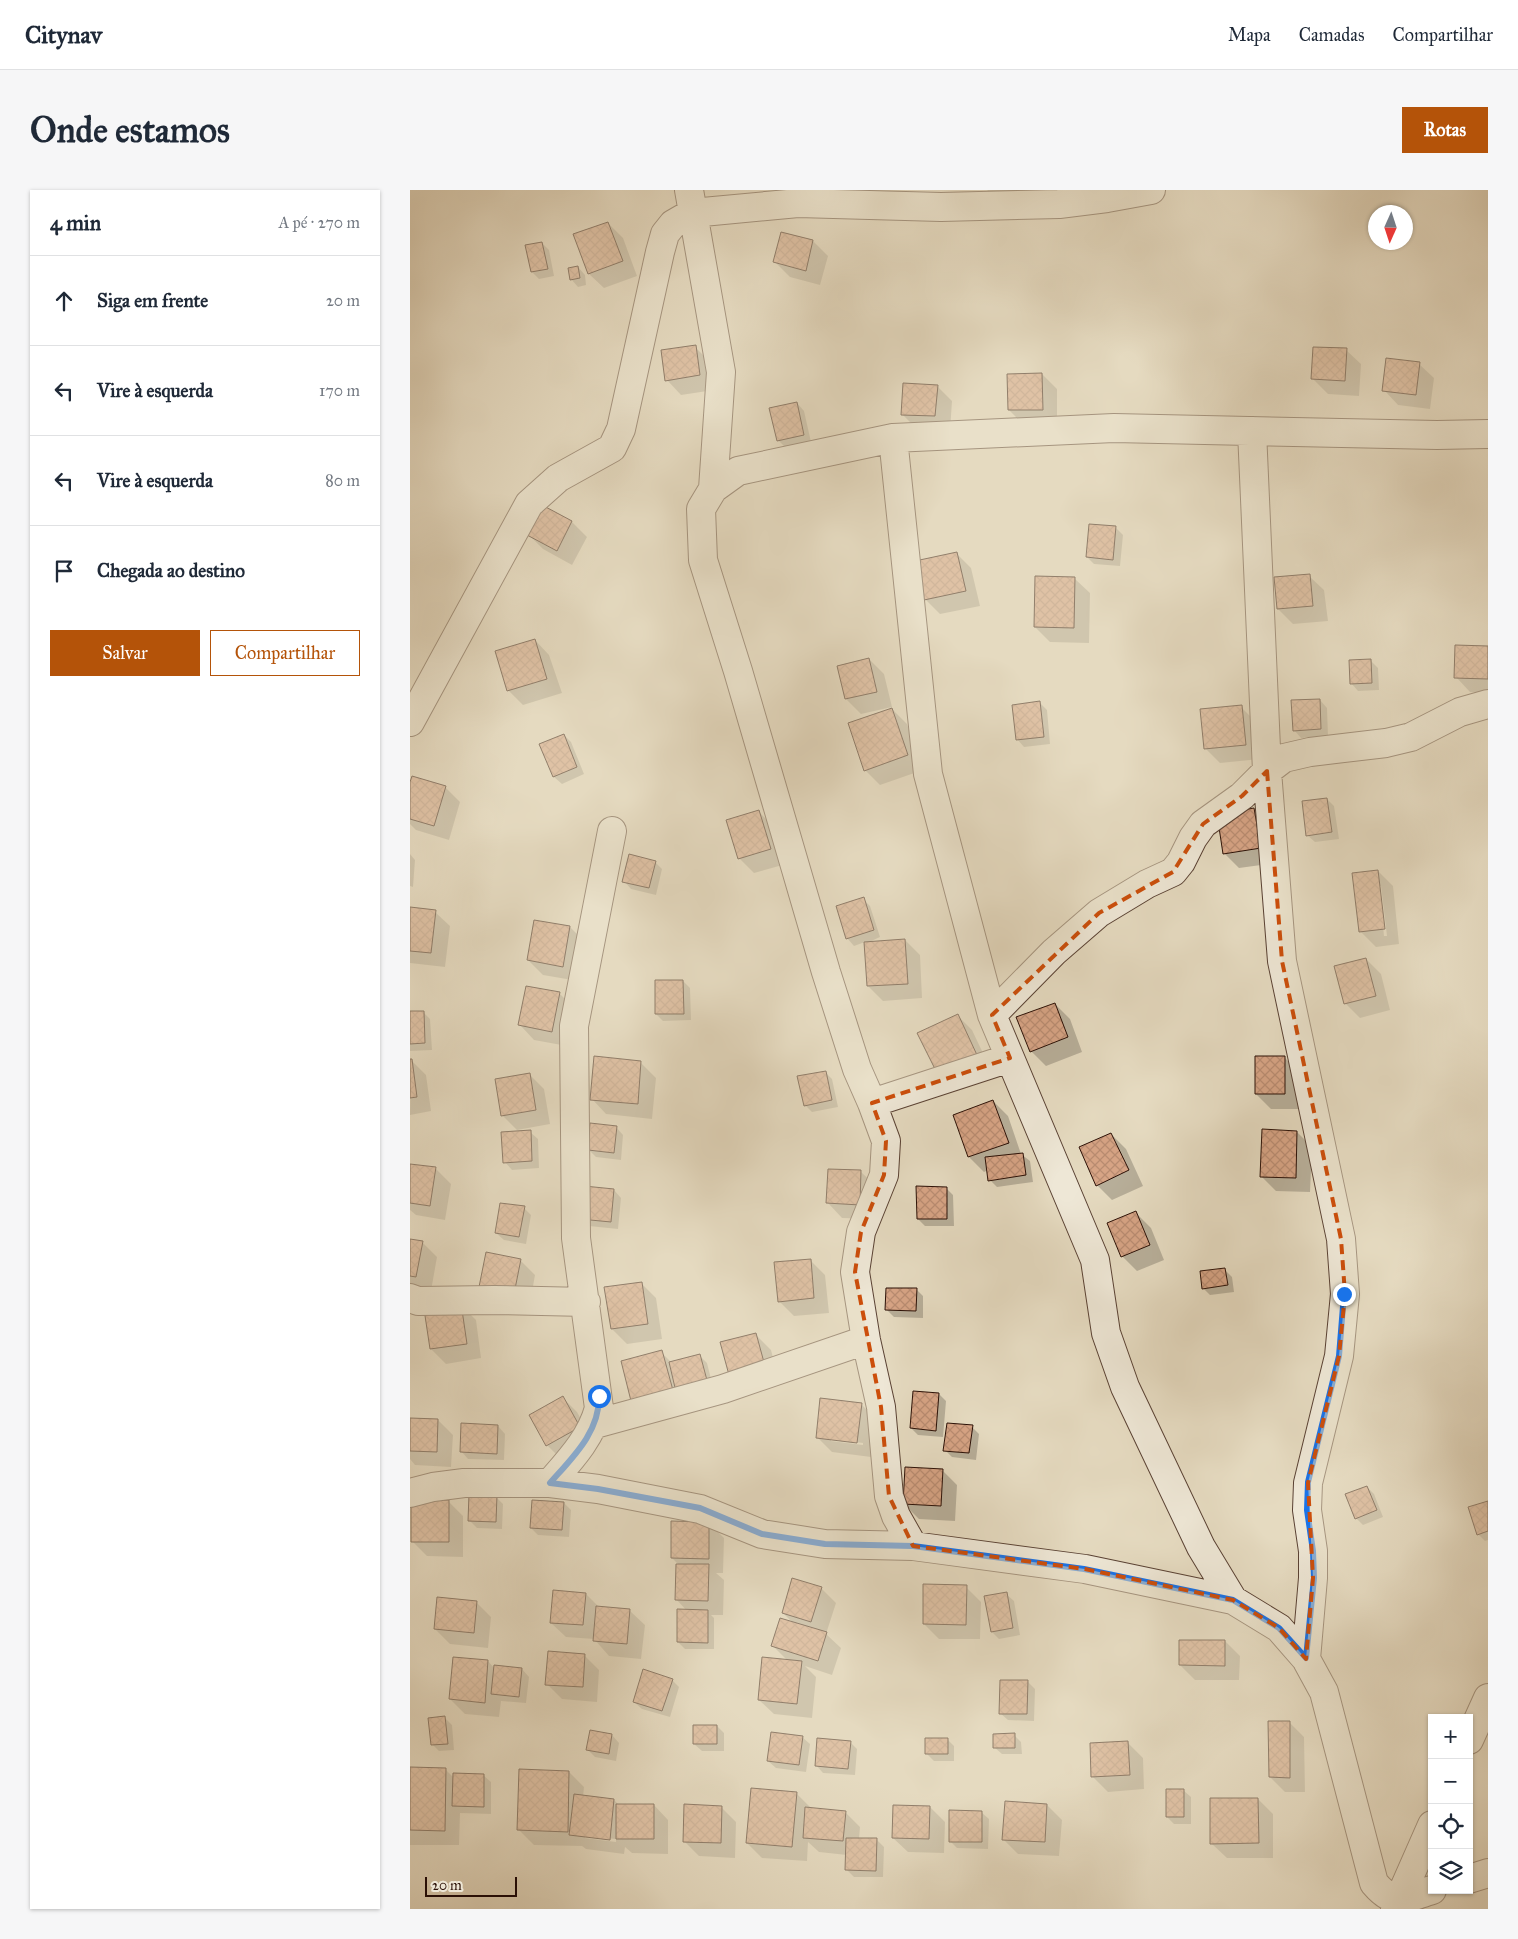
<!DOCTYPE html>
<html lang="pt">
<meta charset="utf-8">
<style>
:root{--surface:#fff;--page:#f6f6f7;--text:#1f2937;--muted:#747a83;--line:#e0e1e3;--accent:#b45309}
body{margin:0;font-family:"IM FELL Great Primer",serif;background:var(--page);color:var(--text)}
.controls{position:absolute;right:15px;bottom:15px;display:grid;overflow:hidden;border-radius:0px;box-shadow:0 1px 4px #0004}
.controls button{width:45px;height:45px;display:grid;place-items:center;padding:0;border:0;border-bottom:1px solid var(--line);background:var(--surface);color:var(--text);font:25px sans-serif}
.compass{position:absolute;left:958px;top:15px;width:45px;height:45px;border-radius:50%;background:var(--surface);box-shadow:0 1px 4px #0004;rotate:183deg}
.scale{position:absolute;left:15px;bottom:12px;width:92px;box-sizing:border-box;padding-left:5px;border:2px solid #2b1006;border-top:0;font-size:14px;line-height:18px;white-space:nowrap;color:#2b1006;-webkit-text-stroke:4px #eee7d6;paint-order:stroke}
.stop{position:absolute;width:15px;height:15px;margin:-11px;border:4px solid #1a73e8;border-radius:50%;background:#fff}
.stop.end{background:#1a73e8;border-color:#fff;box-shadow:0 1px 5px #0008}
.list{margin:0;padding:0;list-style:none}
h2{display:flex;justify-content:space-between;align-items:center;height:65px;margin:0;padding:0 20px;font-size:21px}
h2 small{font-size:16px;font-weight:400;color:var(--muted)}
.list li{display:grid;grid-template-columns:32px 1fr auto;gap:15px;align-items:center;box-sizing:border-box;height:90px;padding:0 20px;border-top:1px solid var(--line)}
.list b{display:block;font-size:19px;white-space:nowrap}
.list em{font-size:16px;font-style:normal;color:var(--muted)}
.actions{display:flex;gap:10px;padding:15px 20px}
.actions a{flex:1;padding:11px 0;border:1px solid var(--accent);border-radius:0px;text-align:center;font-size:18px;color:var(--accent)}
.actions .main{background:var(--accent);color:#fff}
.icon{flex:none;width:28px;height:28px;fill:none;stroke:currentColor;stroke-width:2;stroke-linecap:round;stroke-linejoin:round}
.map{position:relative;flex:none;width:1078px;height:1719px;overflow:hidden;border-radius:0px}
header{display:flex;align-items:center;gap:30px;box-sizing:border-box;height:70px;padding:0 25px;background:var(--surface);border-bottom:1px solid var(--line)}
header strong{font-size:24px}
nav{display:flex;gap:28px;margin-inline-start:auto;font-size:18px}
.intro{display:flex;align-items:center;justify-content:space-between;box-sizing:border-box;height:120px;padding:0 30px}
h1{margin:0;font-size:35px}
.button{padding:12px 22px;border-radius:0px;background:var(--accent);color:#fff;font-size:18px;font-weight:700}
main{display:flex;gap:30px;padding:0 30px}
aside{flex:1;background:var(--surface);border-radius:0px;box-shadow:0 1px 4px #0004}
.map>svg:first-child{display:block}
.shadow{fill:#0003;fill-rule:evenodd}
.building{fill:url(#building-cross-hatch);stroke:#2b1006}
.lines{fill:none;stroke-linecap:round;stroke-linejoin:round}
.street-casing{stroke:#5a4234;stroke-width:30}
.street{stroke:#eee7d6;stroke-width:28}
.route{stroke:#1a73e8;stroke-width:6}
.marked{fill:none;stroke:#cc4e0b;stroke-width:4;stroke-dasharray:10 6;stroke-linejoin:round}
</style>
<header>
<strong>Citynav</strong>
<nav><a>Mapa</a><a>Camadas</a><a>Compartilhar</a></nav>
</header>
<div class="intro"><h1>Onde estamos</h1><a class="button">Rotas</a></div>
<main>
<aside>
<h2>4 min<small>A pé · 270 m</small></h2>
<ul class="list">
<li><svg class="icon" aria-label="ahead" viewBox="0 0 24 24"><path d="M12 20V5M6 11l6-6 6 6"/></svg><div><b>Siga em frente</b></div><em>20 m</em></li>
<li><svg class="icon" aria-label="left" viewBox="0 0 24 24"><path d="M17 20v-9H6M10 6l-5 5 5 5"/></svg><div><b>Vire à esquerda</b></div><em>170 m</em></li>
<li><svg class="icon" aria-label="left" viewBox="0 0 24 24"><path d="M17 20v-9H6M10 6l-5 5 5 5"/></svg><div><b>Vire à esquerda</b></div><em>80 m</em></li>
<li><svg class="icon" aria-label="arrive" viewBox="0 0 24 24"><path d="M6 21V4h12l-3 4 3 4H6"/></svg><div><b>Chegada ao destino</b></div></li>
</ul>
<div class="actions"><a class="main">Salvar</a><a>Compartilhar</a></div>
</aside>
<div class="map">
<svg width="1078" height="1719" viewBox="0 0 1078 1719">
<defs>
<pattern id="building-cross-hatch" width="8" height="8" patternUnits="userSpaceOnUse" patternTransform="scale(1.25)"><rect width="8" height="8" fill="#d7a485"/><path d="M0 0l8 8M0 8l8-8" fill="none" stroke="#b98c71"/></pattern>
</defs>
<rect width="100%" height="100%" fill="#e5dac0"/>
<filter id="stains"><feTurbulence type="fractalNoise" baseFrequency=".004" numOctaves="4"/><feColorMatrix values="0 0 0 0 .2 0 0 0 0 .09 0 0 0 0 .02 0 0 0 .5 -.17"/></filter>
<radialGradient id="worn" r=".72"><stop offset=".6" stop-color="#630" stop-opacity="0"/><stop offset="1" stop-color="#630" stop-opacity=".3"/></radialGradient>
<!-- shadow -->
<path class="shadow" d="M577,0H605V2L578,1Z
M198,33L213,48L227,86L194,98L179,84Z
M372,43L403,51L418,66L410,95L380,87L365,72Z
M132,53L139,60L144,86L129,89L122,82Z
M168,77L175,85L176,95L168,97L161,89Z
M285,157L300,172L304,200L271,205L257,190Z
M936,160L951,174L949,206L918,204L903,189Z
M1009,174L1024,188L1020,219L988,215L974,200Z
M632,184L647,199V234L614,235L599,220Z
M527,196L542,211L540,241L507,239L492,224Z
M387,213L394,221L401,252L375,257L368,250Z
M132,316L162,332L177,347L162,375L133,359L118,344Z
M705,337L713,345L710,376L684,374L677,367Z
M546,363L561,378L570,416L530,424L515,409Z
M899,386L914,400L918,431L883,434L868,419Z
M665,389L680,403L679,453L640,452L625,437Z
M125,450L139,465L152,503L113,515L98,500Z
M1047,457L1078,458V503L1060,502L1046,487Z
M459,469L474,484L482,517L451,524L436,509Z
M961,471L968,478L969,500L948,501L941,493Z
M910,510L917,518L918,546L891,548L884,540Z
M630,513L637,520L640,554L614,557L607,549Z
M831,517L846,532L850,569L810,573L795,558Z
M482,519L497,534L513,580L470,595L455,580Z
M154,545L161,552L174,584L152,594L144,587L131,555Z
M0,596L35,597L50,612L39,650L6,640L0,634Z
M917,609L924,616L929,649L905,652L897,645Z
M844,620L859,635L865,673L829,678L814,663Z
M348,621L363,636L376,674L344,683L330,669L318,631Z
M0,664L5,670L3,697L0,696Z
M245,672L252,679L246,705L221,699L214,691Z
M968,681L983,696L989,754L966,757L951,742ZM969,696H971L977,746H974Z
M453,709L460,716L470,747L457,753L495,750L510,765L512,808L473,811L458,796L455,752L444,756L437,748Z
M0,719L25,722L40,736L35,777L0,773Z
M125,731L160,737L175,752L168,791L133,785L118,770Z
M956,769L971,784L980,820L950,828L935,813Z
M273,791L280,798L281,830L253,831L246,824Z
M149,803L164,818L157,856L124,850L110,835Z
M645,814L660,829L672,862L636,876L621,861Z
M0,822H13L20,829L22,860L0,861Z
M547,825L562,840L581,880L543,898Z
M875,868L889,882L890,919H861L846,904Z
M1,870L16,885L21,921L0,925Z
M231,873L246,888L242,929L196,924L182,909Z
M415,882L422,889L428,917L402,922L395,915Z
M119,884L134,899L140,934L107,940L92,925Z
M583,911L598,926L611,964L620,971L623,992L587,997L580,990L578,980L574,982L559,967L545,925Z
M206,937L213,945L211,970L186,967L179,960Z
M120,942L128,949L129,978L102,980L95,972Z
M887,942L902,957L900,1002L866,1001L851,986Z
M701,944L716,959L733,996L702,1010L687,995Z
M0,975L26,979L41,994L35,1030L6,1025L0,1020Z
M451,982L466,996L464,1029L432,1028L418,1013Z
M536,998L543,1005L544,1036H515L508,1029Z
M204,1000L211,1008L208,1039L179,1036L172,1029Z
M114,1018L121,1025L116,1054L94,1050L86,1043Z
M726,1023L741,1038L754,1070L727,1081L712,1066Z
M0,1050L12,1052L27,1067L21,1101L0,1098Z
M110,1070L125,1085L119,1119L85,1111Z
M400,1070L415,1085L419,1123L384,1126L369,1111Z
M815,1080L822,1087L824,1102L800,1105L793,1098Z
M231,1093L246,1108L252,1149L217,1154L202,1139Z
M506,1099L513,1106V1128L484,1127L477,1120Z
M51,1115L66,1130L71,1168L36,1174L21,1159L16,1120Z
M346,1145L361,1160L369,1191L335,1199Z
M251,1162L262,1173L290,1166L297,1173L304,1201L238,1229Z
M529,1204L536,1211L533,1247L508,1245L501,1238Z
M152,1207L167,1222L184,1252L152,1270L137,1255Z
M451,1214L466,1229L461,1267L422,1262L407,1247ZM421,1249L453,1253V1255L421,1251Z
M0,1229L28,1230L43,1245L41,1277L5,1275L0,1269Z
M88,1236L95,1244L94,1270L58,1269L51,1261Z
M562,1237L569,1244L566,1270L542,1267L535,1260Z
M532,1280L547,1295L545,1331L509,1329L494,1314Z
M957,1297L964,1304L973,1327L953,1335L946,1328Z
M86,1307L93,1314L92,1339L67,1338L60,1331Z
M38,1311L53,1326V1367L17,1366L2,1351Z
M1078,1312V1350L1075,1351L1068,1344L1059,1318Z
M154,1313L161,1320L159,1347L128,1345L121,1338Z
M299,1333L314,1348L313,1383H306L314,1390L313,1425H301L304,1428V1459H275L268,1452L277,1421L266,1409L269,1375L262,1368Z
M556,1397L571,1412L570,1449H529L514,1434Z
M411,1398L426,1413L416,1444L431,1458L422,1485L395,1476L406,1487L402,1528L364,1524L349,1510L378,1471L363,1456L383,1433L373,1423Z
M176,1404L190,1418L220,1421L235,1435L231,1469L199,1466L184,1449L156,1447L141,1433Z
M596,1404L604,1411L610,1445L589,1449L582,1442Z
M66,1412L81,1427L78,1458L40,1454L25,1439Z
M815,1451L830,1466L829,1490H785L770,1475Z
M174,1465L189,1480L187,1512L152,1509L137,1494Z
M78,1471L85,1479V1476L112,1479L119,1487L116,1513L91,1511L89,1527L55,1524L40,1509Z
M262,1490L269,1497L260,1527L232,1519L224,1512Z
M618,1492L625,1499L624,1531L598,1530L590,1523Z
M35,1528L42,1535L44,1560L29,1561L22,1554Z
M879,1532L894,1547L895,1602H875L860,1587Z
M307,1536L314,1543V1561H292L284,1554Z
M202,1545L209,1553L206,1571L185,1567L177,1559Z
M604,1545L611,1552L612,1564H592L584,1557Z
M392,1547L400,1554L396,1582L366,1578L358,1571Z
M537,1549L544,1556V1571H524L517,1564Z
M440,1552L447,1559L445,1585L413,1583L406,1575Z
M718,1553L733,1568L734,1599L698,1602L683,1587Z
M0,1578L35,1579L44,1588L73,1585L81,1592V1624L50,1623L49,1655H0Z
M159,1582L174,1597L173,1607L204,1610L209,1615H244L258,1630V1664L222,1663L215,1657L214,1664L176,1659L172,1656L124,1655L109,1640ZM175,1646L206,1649V1652L175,1648Z
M773,1600L781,1607V1634H764L757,1627Z
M386,1603L401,1618L435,1622L450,1637L449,1649L467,1650L474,1657L473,1687H444L436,1679L437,1665L409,1662L398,1652L397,1671L352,1668L337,1653Z
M848,1609L863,1624V1668H817L802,1654Z
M637,1615L652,1630L649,1666L608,1664L593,1649Z
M311,1617L326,1632L325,1668L289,1666L274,1651Z
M520,1617L535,1632L534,1663L498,1662L483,1648Z
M571,1622L579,1629L578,1659L547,1658L540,1651Z"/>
<!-- building -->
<path class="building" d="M198,32L213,71L178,84L163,44Z
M371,42L403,50L396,81L363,72Z
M132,52L138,79L121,82L115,55Z
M168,76L170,88L160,90L158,78Z
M286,155L290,185L255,191L251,160Z
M903,157L937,158L935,191L901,189Z
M976,168L1010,172L1006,205L972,201Z
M632,183L633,220H598L597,184Z
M493,193L528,195L525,226L491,225Z
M387,212L394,245L367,251L359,218Z
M132,315L162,331L147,361L117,345Z
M679,334L706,336L703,370L676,367Z
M547,362L556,401L514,410L505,371Z
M900,384L903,416L867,419L864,387Z
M625,386L665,387L664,438L624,437Z
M125,449L137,489L97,501L85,461Z
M1045,455L1078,456V489L1044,488Z
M459,468L467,502L435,509L427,476Z
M961,469L962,493L940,494L939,470Z
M910,509L911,539L883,541L881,510Z
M630,511L634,547L606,550L602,515Z
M832,515L836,555L794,559L790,519Z
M482,518L498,565L454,581L438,533Z
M154,544L167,577L143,587L129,554Z
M2,586L36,596L24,636L0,629V592Z
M917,608L922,642L896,646L892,611Z
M844,618L851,658L813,664L807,624Z
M349,620L361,659L328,669L316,630Z
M219,664L246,671L239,698L212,692Z
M968,680L975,739L949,742L942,683Z
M454,707L464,740L436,749L426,716Z
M0,717L26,720L21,763L0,761Z
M124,730L160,736L153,777L117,770Z
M495,749L498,794L457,796L454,752Z
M956,768L966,806L934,814L924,776Z
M245,790H273L274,824H245Z
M116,796L150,802L142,842L108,835Z
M645,813L658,847L620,862L606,827Z
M0,821H14L15,853L0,854Z
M548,824L567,865L527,883L507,843Z
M184,866L231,871L228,914L180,910Z
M845,866H875V904H845Z
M0,869H2L7,907L0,908Z
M416,881L422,910L394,916L387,886Z
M120,883L126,920L91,926L85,889Z
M583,910L599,953L558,967L543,925Z
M180,933L207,936L204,963L178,960Z
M852,939L887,941L886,988L850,987Z
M121,940L122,971L93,973L91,942Z
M701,943L719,980L686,996L669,957Z
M613,963L616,985L578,991L575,967Z
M0,974L26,977L20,1016L0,1013Z
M418,979L451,980L450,1015L416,1013Z
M174,996L204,999L201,1032L170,1029Z
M506,996L537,997V1029H507Z
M90,1013L115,1016L109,1047L85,1043Z
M726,1021L740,1055L711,1067L697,1033Z
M0,1049L13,1051L6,1087L0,1086Z
M76,1062L111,1069L104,1104L69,1097Z
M401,1069L404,1108L368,1112L364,1072Z
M815,1078L818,1095L792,1099L790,1081Z
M232,1092L238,1134L201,1139L194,1097Z
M476,1098H507L506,1121L475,1120Z
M51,1113L57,1154L20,1159L14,1119Z
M346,1143L355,1176L319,1185L310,1152Z
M252,1160L264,1204L222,1215L211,1171Z
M290,1164L298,1194L266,1202L259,1172Z
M503,1201L529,1203L526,1241L500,1238Z
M153,1206L170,1237L136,1256L119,1225Z
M410,1208L452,1213L447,1253L406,1248Z
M0,1228L28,1229L27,1262L0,1261Z
M51,1233L88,1235L87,1264L50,1262Z
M537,1233L563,1235L559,1263L533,1261Z
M495,1277L533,1279L531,1316L493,1314Z
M957,1296L967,1320L945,1329L935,1304Z
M59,1304L87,1305L86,1332L58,1331Z
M1,1310H39V1352H1Z
M122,1310L154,1312L152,1340L120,1338Z
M1078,1311V1341L1067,1345L1058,1317Z
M261,1331L299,1332V1369L261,1368Z
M266,1374H299L298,1411L265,1410Z
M382,1388L412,1397L401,1432L372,1423Z
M513,1394L557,1395L556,1435L513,1434Z
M143,1400L176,1403L173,1435L140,1433Z
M597,1402L603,1438L581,1442L574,1406Z
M27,1407L67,1411L64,1443L24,1439Z
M186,1416L220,1419L217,1454L183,1451Z
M267,1419L298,1420V1453L267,1452Z
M370,1428L417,1442L408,1471L361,1456Z
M769,1450H815V1476L769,1475Z
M138,1461L175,1464L173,1497L135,1495Z
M43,1467L78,1470L75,1513L39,1509Z
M352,1467L392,1471L387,1514L348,1510Z
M84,1475L112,1478L109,1507L81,1504Z
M233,1479L263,1489L252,1521L223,1512Z
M590,1490H618L617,1524H589Z
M35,1526L38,1554L21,1555L18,1528Z
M858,1531H880V1588L859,1587Z
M283,1535H307V1554H283Z
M180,1540L202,1544L199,1564L176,1560Z
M361,1542L393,1546L389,1575L357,1571Z
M605,1543V1558H583V1544Z
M407,1548L441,1551L438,1579L405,1576Z
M515,1548H538V1564H515Z
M718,1551L720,1585L681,1587L680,1553Z
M0,1577L36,1578L35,1641L0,1640Z
M109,1579L159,1581L158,1642L107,1640Z
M43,1583L74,1584V1617L42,1616Z
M341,1598L387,1602L382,1657L336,1653Z
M756,1599H774V1627H756Z
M164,1604L204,1609L200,1650L159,1645Z
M800,1608H848L849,1653L800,1654Z
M595,1611L637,1614L635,1652L592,1650Z
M206,1614H244V1649H206Z
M274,1614L312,1616L311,1653L273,1652Z
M483,1615L520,1616L519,1649L482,1648Z
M395,1617L436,1621L433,1651L393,1648Z
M539,1620L572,1621V1652H539Z
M436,1648H467L466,1681L435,1680Z"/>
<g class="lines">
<!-- street casing -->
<g class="street-casing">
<path id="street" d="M279,0L311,182L303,299
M842,241L857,581L872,771L931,1049L935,1104L929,1166L898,1293L897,1320L903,1361V1388L896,1469
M483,248L518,584L582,825L685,1070L696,1143L715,1197L791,1357L823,1410
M0,532L119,314L148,288L202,258L211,239L250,62L255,44L263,34L282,23L388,13L531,17L649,14L697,8L741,0
M582,825L644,762L689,723L737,694L763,682L771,672L783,648L793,634L832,606L857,581L874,568L900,562L976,553L1001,547L1050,522L1078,514
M462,913L447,879L416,782L328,481L293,370L291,319L303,299L328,281L483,248L704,238L1027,245L1078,244
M0,1108L8,1111L84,1110L176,1112
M185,1234L313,1199L456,1150
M140,1293C160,1270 181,1248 189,1218L166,1048L164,836L202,641
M0,1303L23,1297L54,1293H140L188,1299L290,1319L352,1344L415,1354L503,1356L675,1379L823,1410L869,1438L896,1469L914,1502L964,1693C985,1718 995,1708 1022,1700
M503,1356L486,1326L479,1306L471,1217L456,1150L445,1082L451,1042L474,985L476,951L462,913L600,868
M1059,1550L1078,1508
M1059,1689L1078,1683
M985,1719L1022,1635"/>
</g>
<!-- street -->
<use href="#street" class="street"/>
</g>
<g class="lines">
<!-- route -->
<path class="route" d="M189,1206C190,1242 162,1268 140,1293L188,1299L290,1318L352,1344L415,1354L503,1356L674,1379L823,1410L869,1438L896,1468L904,1388L903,1361L897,1320L898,1292L929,1166L934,1104"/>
</g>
<!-- marked area -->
<path d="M0 0H1078V1719H0ZM857,581L872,771L931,1049L935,1104L929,1166L898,1293L903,1388L896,1469L869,1438L823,1410L675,1379L503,1356L479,1306L471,1217L445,1082L451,1042L474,985L476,951L462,913L600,868L582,825L689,723L763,682L793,634L832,606Z" fill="#e5dac0" fill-opacity=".55" fill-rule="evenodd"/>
<path class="marked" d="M857,581L872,771L931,1049L935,1104L929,1166L898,1293L903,1388L896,1469L869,1438L823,1410L675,1379L503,1356L479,1306L471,1217L445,1082L451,1042L474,985L476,951L462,913L600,868L582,825L689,723L763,682L793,634L832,606Z"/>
<rect width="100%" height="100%" filter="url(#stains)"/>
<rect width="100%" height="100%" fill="url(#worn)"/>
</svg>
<div class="controls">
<button>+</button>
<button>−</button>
<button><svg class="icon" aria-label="locate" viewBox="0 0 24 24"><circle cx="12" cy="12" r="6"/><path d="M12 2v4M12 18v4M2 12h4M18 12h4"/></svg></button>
<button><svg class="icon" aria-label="layers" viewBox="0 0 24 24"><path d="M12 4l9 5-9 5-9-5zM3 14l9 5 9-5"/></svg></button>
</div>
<svg class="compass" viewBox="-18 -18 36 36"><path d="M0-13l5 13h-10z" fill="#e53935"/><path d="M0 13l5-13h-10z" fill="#747a83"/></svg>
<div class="scale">20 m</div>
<div class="stop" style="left:189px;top:1206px"></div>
<div class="stop end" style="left:934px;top:1104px"></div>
</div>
</main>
